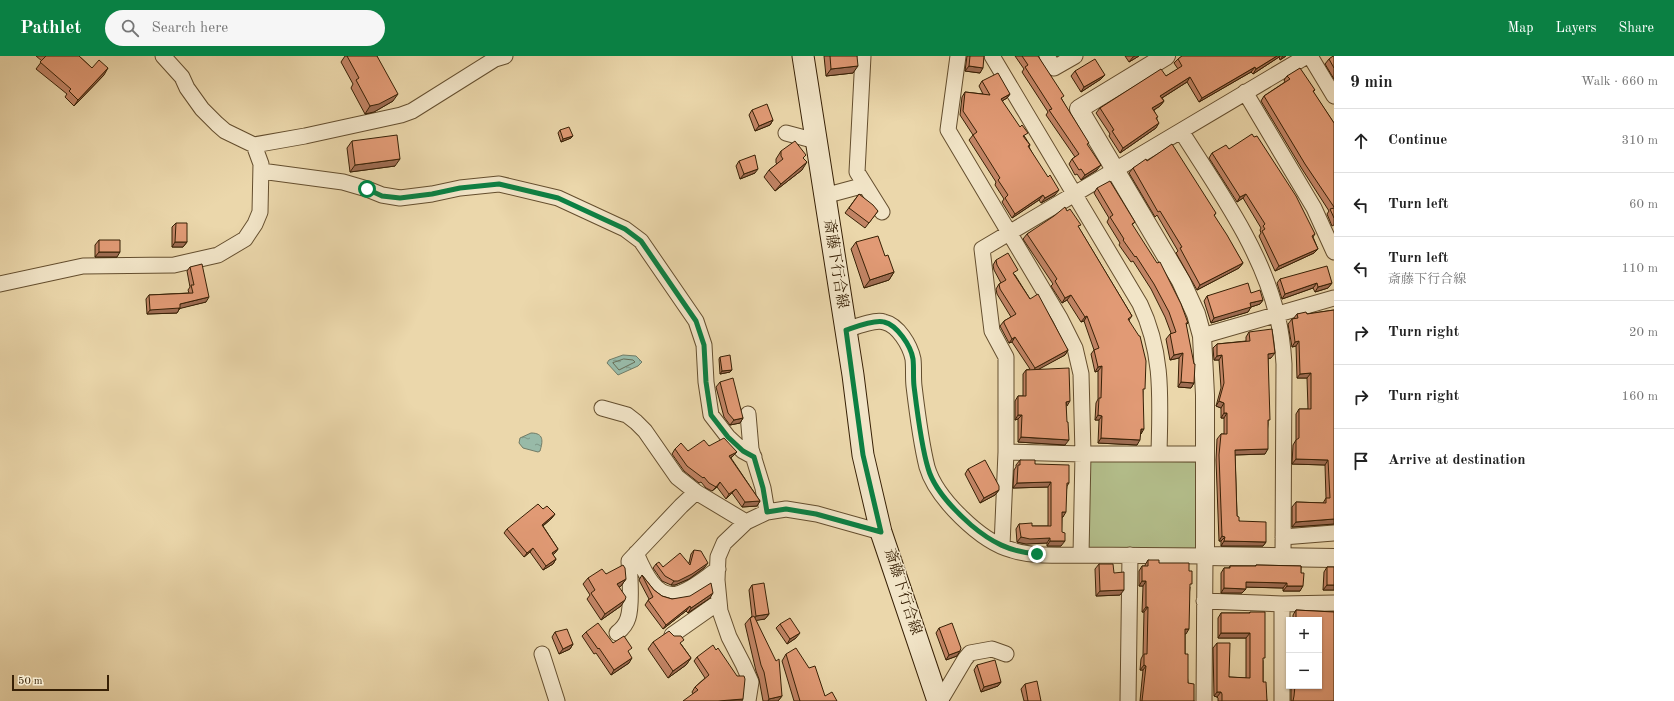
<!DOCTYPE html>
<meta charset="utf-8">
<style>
:root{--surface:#fff;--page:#f6f6f6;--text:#222;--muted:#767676;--line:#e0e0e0;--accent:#0b8043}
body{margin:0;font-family:"Old Standard TT","Noto Serif JP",serif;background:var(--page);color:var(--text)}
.controls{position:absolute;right:12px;bottom:12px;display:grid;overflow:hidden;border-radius:0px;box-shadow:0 1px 3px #0004}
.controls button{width:36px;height:36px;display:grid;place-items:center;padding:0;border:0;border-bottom:1px solid var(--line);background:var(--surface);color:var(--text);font:20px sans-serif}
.scale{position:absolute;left:12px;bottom:10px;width:97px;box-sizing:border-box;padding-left:4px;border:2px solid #372005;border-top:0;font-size:11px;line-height:14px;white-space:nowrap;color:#372005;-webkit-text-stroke:3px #f2e5c8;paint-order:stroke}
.stop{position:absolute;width:12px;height:12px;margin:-9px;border:3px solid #0b8043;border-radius:50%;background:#fff}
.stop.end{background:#0b8043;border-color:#fff;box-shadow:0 1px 4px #0008}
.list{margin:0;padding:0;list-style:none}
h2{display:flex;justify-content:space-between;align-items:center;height:52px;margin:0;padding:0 16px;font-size:17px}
h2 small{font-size:13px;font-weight:400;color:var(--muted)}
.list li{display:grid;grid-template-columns:26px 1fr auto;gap:12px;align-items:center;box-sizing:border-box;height:64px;padding:0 16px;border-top:1px solid var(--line)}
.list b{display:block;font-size:15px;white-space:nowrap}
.list p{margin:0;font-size:13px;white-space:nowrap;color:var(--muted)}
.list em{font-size:13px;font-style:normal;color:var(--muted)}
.icon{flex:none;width:22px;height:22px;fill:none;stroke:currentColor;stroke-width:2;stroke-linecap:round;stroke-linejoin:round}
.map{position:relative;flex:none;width:1334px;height:645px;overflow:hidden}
header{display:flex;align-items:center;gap:24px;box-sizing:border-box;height:56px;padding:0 20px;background:var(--accent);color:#fff}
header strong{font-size:19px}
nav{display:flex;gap:22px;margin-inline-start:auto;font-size:14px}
.search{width:280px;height:36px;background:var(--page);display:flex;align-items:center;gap:10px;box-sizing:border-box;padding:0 14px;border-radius:22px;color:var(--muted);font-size:15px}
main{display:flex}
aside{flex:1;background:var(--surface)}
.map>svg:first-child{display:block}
.park{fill:#b4bf8c;stroke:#767048}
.water{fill:url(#water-ripples);stroke:#717c67}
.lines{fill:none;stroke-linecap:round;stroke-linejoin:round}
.shore{stroke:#686d56;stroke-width:1}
.minor-casing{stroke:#644e2e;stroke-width:17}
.tertiary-casing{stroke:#644e2e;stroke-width:20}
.secondary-casing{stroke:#372005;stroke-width:23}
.minor{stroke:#f2e5c8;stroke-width:15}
.tertiary{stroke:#f2e5c8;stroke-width:18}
.secondary{stroke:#f2e5c8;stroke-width:21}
.wall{fill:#c28465;stroke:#372005}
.shaded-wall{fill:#9e6c52;stroke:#372005}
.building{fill:#e19a75;stroke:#372005}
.route{stroke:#0b8043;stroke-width:5}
.labels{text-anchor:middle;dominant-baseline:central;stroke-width:3;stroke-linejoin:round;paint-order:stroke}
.street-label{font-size:15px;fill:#372005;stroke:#f2e5c8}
</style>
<header>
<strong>Pathlet</strong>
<div class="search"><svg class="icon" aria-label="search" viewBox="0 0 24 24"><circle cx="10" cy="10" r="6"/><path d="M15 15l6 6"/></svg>Search here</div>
<nav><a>Map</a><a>Layers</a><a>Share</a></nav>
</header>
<main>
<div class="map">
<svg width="1334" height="645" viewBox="0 0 1334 645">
<defs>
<pattern id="water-ripples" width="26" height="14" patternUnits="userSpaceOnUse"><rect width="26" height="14" fill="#98baa8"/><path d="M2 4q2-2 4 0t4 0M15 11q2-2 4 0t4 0" fill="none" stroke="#7d9787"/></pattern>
</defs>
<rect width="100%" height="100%" fill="#ebd7ab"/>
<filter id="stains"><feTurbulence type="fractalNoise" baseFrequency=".005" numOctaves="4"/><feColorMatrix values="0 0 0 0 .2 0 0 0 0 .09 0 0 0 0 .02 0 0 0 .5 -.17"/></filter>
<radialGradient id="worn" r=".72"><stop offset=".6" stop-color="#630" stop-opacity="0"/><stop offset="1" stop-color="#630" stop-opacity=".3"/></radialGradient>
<!-- park -->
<path class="park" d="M1088,404L1197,406L1196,493L1088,492Z"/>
<!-- water -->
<path class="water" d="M623,299L636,300L642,306L638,310L618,319L607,307L609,304Z
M531,377C544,377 543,385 540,395L538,396L523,392L519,387L520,382Z"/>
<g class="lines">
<!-- shore -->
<path class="shore" d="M624,303L633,304L635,306L619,314L613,307Z"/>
<!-- minor casing -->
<g class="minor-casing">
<path id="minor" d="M163,0L182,21L187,32L202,53L217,68L225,75L254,89L305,80L401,59L412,55L495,3L505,0
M863,0L857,116L882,156
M958,0L948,74L1060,262L1075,292L1081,318L1083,398L1081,499L1205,500L1204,645
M992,0L1140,248C1164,298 1160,345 1159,398
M1047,0L1054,12L1075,0
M1310,0L1334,40
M1245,36L1314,152L1334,196
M1181,75C1217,132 1261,192 1277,259C1281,275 1283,291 1284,308L1283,501
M786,77L816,85
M261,115L343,126L367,133L382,139L400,142L432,138L460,132L499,128L558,142L625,173L641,185L696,265L704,289L706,326L711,359L728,381L743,395L754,401
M824,140L865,129
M0,228L83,210L174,209L218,199L245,183L255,168L260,156L261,108L254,89
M846,274C855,271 875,263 884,266C898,269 910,289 913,303C914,312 913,321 914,330C917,355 921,387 927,411C936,442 981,486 1012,494C1034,501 1058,499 1081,499
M1202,280L1334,242
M602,352L627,359L636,366L645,375L677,421L696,436
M748,358L751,393L763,432L767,456
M1204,398H1083L1006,396V301L992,275L982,193L1307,0
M1283,481L1334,477
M1002,490L1006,396
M636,497C643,513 655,543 677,538C692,534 706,521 718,513
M1204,545L1282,548L1334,547
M1282,548V645
M617,577C622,573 626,569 628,562C632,550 630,519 629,505L681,450L696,436L746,466
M672,579L719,546
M542,598L557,645
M748,645L751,626L743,608L729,581L720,555L717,524L718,501L724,487L746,466L767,456L786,453L817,458L881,476
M940,645L965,603L970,597L992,593L1006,598
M1128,645L1130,499"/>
</g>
<!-- tertiary casing -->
<g class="tertiary-casing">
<path id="tertiary" d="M1166,0L1079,53L1181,225L1196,258L1202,280L1205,339V500L1334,502"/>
</g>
<!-- secondary casing -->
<g class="secondary-casing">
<path id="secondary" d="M803,0L853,319L863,399L881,476L938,645"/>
</g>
<!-- minor -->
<use href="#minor" class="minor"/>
<!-- tertiary -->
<use href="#tertiary" class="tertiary"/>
<!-- secondary -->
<use href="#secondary" class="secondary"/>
</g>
<!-- wall -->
<path class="wall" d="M36,0H79L92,12L104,19L74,50L65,41L67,38L36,13L42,5Z
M345,0H377L393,45L374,56L365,58L351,32L353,28L341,6Z
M824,0H857L853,17L826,20Z
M967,0H984L980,17L965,15Z
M1015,0H1038L1087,89L1097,114L1081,124L1077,118L1075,119L1069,108L1072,103L1075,101L1046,59L1048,56L1022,16L1024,13Z
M1125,0H1139L1129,6Z
M1182,0H1286L1280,4L1279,1L1253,18L1251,16L1199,46L1187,26L1162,42L1164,45L1160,50L1154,54L1157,63L1156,72L1120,97L1109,80L1110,78L1096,57L1100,52L1166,20L1178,13L1174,7L1178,3Z
M1334,0V23L1325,8L1329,3Z
M1075,15L1105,19L1101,23L1081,36L1071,20Z
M1287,20L1315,34L1313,36L1334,67V169L1332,170L1327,158L1329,155L1302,113L1261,45L1264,40L1285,26L1284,24Z
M982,25L1010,38L1007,42L1002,45L1030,89L1029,91L1055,139L1041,147L1039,144L1012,162L1002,146L1004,143L995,129L996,126L969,84L973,79L960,59L962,41L965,36L983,38L979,30Z
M752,54L773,64L770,69L755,75L749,59Z
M560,74L571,82L561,86L558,77Z
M352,85L395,110L350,116L347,92Z
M1229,93L1315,178L1313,181L1318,193L1314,197L1275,215L1259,180L1261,177L1260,174L1261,172L1243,142L1237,146L1209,102L1212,97Z
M781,95L804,103L802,114L775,135L764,121L769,114L777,108L776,107V103Z
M739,105L755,117L740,123L736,110Z
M1147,105L1216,157L1214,160L1243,207L1239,212L1197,234L1176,197L1178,195L1157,159L1155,161L1129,117L1133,112Z
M1097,132L1135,166L1132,169L1188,267L1186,269L1194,327L1191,332L1178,331L1179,302L1170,304L1166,283L1170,278L1171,277L1165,261L1151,233L1133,205L1131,206L1119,189L1120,187L1107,166L1109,162L1094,137Z
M859,138L878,155L865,172L845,157Z
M1067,155L1079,172L1132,260L1129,264L1143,335L1141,377L1137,389L1098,387L1099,364H1095L1096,347L1098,343V315L1095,316L1091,298L1094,294L1084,265L1081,266L1067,244L1062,247L1051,230L1053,228L1023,183L1027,178Z
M176,167L187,186L183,191H172V171Z
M99,184L117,201H95V189Z
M856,186L885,200L894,216L889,224L864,232L851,193Z
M996,204L1015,219L1030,243L1068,294L1065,299L1038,313L1066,350L1065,389L1018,386V363L1015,364V345L1018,340H1023V318L1026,314L1030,313L1012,286L1009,287L1001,272L1000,270L1004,265L1011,261L997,238L996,233L999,228L1001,227L994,214L993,209Z
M190,211L206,246L180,252L177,257L147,258L146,243L149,239L189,237L188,234L190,231L187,215Z
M1280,223L1332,227L1328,232L1315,236L1313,232L1282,243L1277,227Z
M1251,237L1263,244L1260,248L1251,251L1248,256L1211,267L1204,245L1207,240Z
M1334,254V468L1292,471V451L1296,446L1323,447L1326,442L1325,409L1292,408L1293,389L1296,384V358L1299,353H1308L1307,322H1297L1296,290L1292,291L1288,268L1292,263H1293L1297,258H1307Z
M1249,276L1271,302L1268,303V368L1265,398L1235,399L1237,460L1239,465L1266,486L1263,490H1221V485H1219L1216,404L1217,383L1221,378H1224V362H1221V352L1216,350L1221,332L1219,304H1214L1213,292L1217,288L1246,285V281Z
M720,301L732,314L730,316L720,318L719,303Z
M720,326L743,362L740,367L730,369L724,361L716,331Z
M709,390L737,396L731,402L760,445L757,450L742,451L732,437L726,443L717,431L712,435L706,432L701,426L699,427L684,415L672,398L675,393L688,395Z
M1020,404L1035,408L1069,427L1067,430L1063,461H1062L1061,490H1047V487L1026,488L1017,486L1016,473L1019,468L1032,470H1048V431L1013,432L1014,414L1016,411V409Z
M968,413L999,434L995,439L980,447L965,418Z
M543,453L555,458L551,463L543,470L558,493L555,497L553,499L556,503L553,508L543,514L530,496L524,501L504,477L507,473Z
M694,494L705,511L689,523L675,529H671L662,525L653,512L656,508L663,511L689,507L691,498Z
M1148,504L1159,507L1190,531L1185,578V598L1188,627L1194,645H1140L1143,614H1140L1141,603L1143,599L1144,556H1142L1143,530H1139V515L1142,510H1145V509Z
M1099,508L1114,517L1120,539L1096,540L1095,513Z
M1256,509L1301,510L1300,535H1283V532L1246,531L1242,537H1221V517L1224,512H1229L1230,510H1255Z
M1327,511H1334V534H1323L1324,516Z
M606,518L626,523L621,530L619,531L621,550L601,564L587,543L590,539L583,528L588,522Z
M642,519L654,534L662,540L672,543L710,542L688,557L686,555L663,573L645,549L649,543L639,524Z
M752,529L769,558L765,563L756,564L782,640L778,645H763L759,623L756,615L745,568L750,562L752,560L749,534Z
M1296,554L1334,556V645H1291V630H1319V564H1293V559Z
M1250,556L1263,605V626L1267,645H1218V642L1217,641L1214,640L1213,592L1217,587L1229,621L1246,622V582H1218V562L1221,557H1249Z
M780,568L796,582L787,588L776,572Z
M939,572L957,600L946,604L936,577Z
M555,576L573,588L570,593L559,598L552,581Z
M586,576L613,587L629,597V607L611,619L596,597L594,598L582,580Z
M653,586L681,588L691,602L686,609L668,622L648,593Z
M786,598L825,640L837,645H794L782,605Z
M697,601L742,645L693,638L692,636L695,631L705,622L694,605Z
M977,609L1001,626L998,630L981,636L974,614Z
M1025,628L1041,645H1024L1021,633Z"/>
<!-- shaded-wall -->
<path class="shaded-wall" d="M1135,0H1139L1129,6L1133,1Z
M1277,0H1280L1279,1L1253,18L1256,13Z
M1283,0H1286L1280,4Z
M858,10L853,17L826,20L831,13Z
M969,10L983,12L980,17L965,15Z
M1255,11L1251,16L1199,46L1202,42Z
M108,12L104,19L74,50L78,44Z
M1105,19L1101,23L1081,36L1084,31Z
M1190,21L1187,26L1157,45L1160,40Z
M398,38L393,45L374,56L365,58L370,50Z
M1010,38L1007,42L997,48L1001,43Z
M1164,45L1160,50L1149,57L1152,52Z
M773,64L770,69L755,75L759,70Z
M1159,67L1156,72L1120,97L1123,92Z
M573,80L571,82L561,86L563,83Z
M400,103L395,110L350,116L355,109Z
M807,106L802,114L775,135L781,128Z
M1101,109L1097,114L1081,124L1085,119Z
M758,113L755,117L740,123L744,118Z
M1059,134L1055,139L1041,147L1045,142Z
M1246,138L1243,142L1237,146L1240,141Z
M1043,139L1039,144L1012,162L1015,158Z
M175,186H187L183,191H172Z
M1318,193L1314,197L1275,215L1279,210Z
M99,196H120L117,201H95Z
M1243,207L1239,212L1197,234L1200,229Z
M894,216L889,224L864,232L870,224Z
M1317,227L1313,232L1282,243L1285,238Z
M1332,227L1328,232L1315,236L1318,231Z
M1071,239L1067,244L1062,247L1065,242Z
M209,241L206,246L178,253L180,252L177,257L147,258L150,254L180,248Z
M1263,244L1260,248L1251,251L1248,256L1211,267L1214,262L1250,247Z
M1087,260L1084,265L1081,266L1085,261Z
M1015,281L1012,286L1009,287L1012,283Z
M1299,285L1296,290L1292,291L1295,286Z
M1068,294L1065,299L1032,317L1035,312Z
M1183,297L1179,302L1170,304L1174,299Z
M1275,297L1271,302L1265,303L1268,298Z
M1222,299L1219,304H1214L1217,300Z
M1102,310L1098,315L1095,316L1098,311Z
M732,314L730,316L720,318L722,315Z
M1311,317L1307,322H1297L1300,318Z
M1181,326L1194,327L1191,332L1178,331Z
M1070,345L1067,350L1066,346Z
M1219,345L1224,347L1221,352L1216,350Z
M1224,357H1227L1224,362H1221Z
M1018,359H1022L1018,363L1015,364Z
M1098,359L1102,360L1099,364H1095Z
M743,362L740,367L730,369L734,364Z
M1141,373H1144L1141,378Z
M1021,381L1069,384L1065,389L1018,386Z
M1101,382L1140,384L1137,389L1098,387Z
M1268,393L1265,398L1232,399L1235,394Z
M737,396L733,400L726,405L729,400Z
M1296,403L1328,404L1325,409L1292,408Z
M720,426L717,431L712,435L716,431Z
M1051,426L1048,431L1013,432L1017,427Z
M736,433L726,443L729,438Z
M999,434L995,439L980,447L984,442Z
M760,445L757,450L742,451L745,446Z
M1062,456H1066L1063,461H1059Z
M555,458L551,463L539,473L542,469Z
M1334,463V468L1292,471L1296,466Z
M1222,480L1225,481L1221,485H1219Z
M1021,481L1050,482L1047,487L1026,488L1017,486Z
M1050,485H1065L1061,490H1047Z
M1224,485L1266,486L1263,490H1221Z
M533,492L530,496L524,501L527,497Z
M558,493L555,497L549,502L552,497Z
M556,503L553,508L543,514L546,510Z
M708,507L705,511L689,523L675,529H671L674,525Z
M626,523L621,530L613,535L617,528Z
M1142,525H1146L1143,530H1139Z
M1246,526L1287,527L1283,532L1242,531Z
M1327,529H1334V534H1323Z
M1287,530H1303L1300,535H1283Z
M1224,532L1246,533L1242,537H1221Z
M1124,534L1120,539L1096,540L1100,535Z
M713,537L710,542L688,557L691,552Z
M625,544L621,550L601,564L605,558Z
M690,550L686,555L663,573L666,569Z
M1146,551H1148L1144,556H1142Z
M769,558L765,563L753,565L756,560Z
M1185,573H1189L1186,578H1182Z
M800,577L796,582L787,588L790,583Z
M1221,577H1250L1246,582H1218Z
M573,588L570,593L559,598L563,593Z
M960,595L957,600L946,604L949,599Z
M632,602L629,607L611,619L614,614Z
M691,602L686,609L668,622L673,615Z
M1144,609L1146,610L1143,614H1140Z
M1001,626L998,630L981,636L984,631Z
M1217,636H1221L1217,641L1214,640Z
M782,640L778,645H768L769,643Z
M743,643L742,645H718Z"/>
<!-- building -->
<path class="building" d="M46,0H79L92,12L99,4L108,12L78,44L69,35L71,33L40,6Z
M347,0H377L398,38L379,48L370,50L356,24L359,22Z
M830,0H857L858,10L831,13Z
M970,0H984L983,12L969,10Z
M1022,0H1038L1064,40L1061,42L1089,87L1087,88L1101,109L1085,119L1081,113L1079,114L1072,103L1079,98L1049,54L1052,53L1025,11L1028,9Z
M1182,0H1277L1256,13L1255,11L1202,42L1190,21L1160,40L1164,45L1152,52L1158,61L1156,62L1159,67L1123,92L1112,75L1114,74L1100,52L1161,13L1166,20L1182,10L1178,3Z
M1333,0H1334V12L1329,3Z
M1095,3L1105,19L1084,31L1075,15Z
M1300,12L1315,34L1313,35L1334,67V151L1305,108L1264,40L1290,23L1287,20Z
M998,17L1010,38L1001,43L1020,71L1022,69L1028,77L1023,80L1030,89L1028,90L1048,121L1050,119L1059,134L1045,142L1043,139L1015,158L1005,142L1008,139L998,124L1000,122L973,79L977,76L963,55L965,36L990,39L982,25Z
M767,48L773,64L759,70L752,54Z
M569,71L573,80L563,83L560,74Z
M1252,78L1254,81L1257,80L1296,140L1315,178L1312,180L1318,193L1279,210L1262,175L1265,173L1263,170L1265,168L1246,138L1240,141L1212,97L1226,89L1229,93Z
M397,79L400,103L355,109L352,85Z
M795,85L806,99L803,102L807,106L781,128L769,114L783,103L781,100V95Z
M1172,88L1216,157L1214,159L1227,179L1243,207L1200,229L1180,192L1182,191L1160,155L1158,156L1133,112L1146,103L1147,105Z
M755,99L758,113L744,118L739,105Z
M1110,125L1135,166L1132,168L1157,207L1160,206L1181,248L1188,267H1186L1194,308H1195L1194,327L1181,326L1183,297L1174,299L1170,278L1176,276L1169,256L1154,228L1136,200L1135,201L1123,184L1124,183L1110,161L1113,159L1097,132Z
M859,138L873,149L878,155L869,167L849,152Z
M1065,151L1067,155L1070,153L1081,169L1078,170L1132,260L1128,263L1139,280H1140L1146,305L1145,333H1143L1144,373H1141L1140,384L1101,382L1102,360L1098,359L1099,342H1101L1102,310L1098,311L1094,294L1099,292L1087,260L1085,261L1071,239L1065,242L1055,225L1057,223L1027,178L1054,160Z
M1334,152V162L1330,153Z
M176,167H187V186H175Z
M878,180L885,200L888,199L894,216L870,224L856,186Z
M99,184H120V196H99Z
M1008,197L1018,214L1013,217L1030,243L1038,238L1068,294L1035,312L1015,281L1012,283L1004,267V265L1016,258L1000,233L999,228L1006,224L997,209L996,204Z
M202,208L209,241L180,248V252L150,254L149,239L193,237L191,229H194L190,211Z
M1327,210L1332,227L1318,231L1317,227L1285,238L1280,223Z
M1248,227L1251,237L1260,234L1263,244L1250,247L1251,251L1214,262L1207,240Z
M1334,254V463L1296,466V446L1326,447V442H1330L1328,404L1296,403V384L1299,382V353H1311V317L1300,318L1299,285L1295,286L1292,263L1298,262L1297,258L1306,256L1307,258Z
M1272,273L1275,297L1268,298L1270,364H1268V393L1235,394L1237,460L1239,461V465L1266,466V486L1224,485L1225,481L1222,480L1219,399L1221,378H1227V357H1224V347L1219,345L1224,327L1222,299L1217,300V288L1250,285L1249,276Z
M730,299L732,314L722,315L720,301Z
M1069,312L1070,345L1066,346L1067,366H1068L1069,384L1021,381L1022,359H1018V340H1026V314Z
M733,322L743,362L734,364L728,357L720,326Z
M724,382L737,396L729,400L760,445L745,446L736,433L729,438L720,426L716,431L709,427L704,421L703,422L687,410L675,393L681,387L688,395L704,384L709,390Z
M985,404L999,430V434L984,442L968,413Z
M1020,404H1035V408L1069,409V427H1067L1066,456H1062V476L1065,477V485H1050V482L1030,483L1021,481L1019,468L1032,467V470H1051V426L1017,427L1018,409H1020Z
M538,448L543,453L547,450L555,458L542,469L558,493L552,497L556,503L546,510L533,492L527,497L507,473Z
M694,494L701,495L708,507L692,518L678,525H674L665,520L656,508L659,506L663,511L680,497L690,509Z
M1148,504H1159V507H1189V515H1192V528H1190L1189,573H1185V598H1188V627L1194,628V645H1142L1146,610L1144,609V598H1147L1148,551H1146V525H1142V510H1148Z
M1099,508H1113L1114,517L1124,516V534L1100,535Z
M623,509L625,512L626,523L617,528L626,541L625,544L605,558L591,537L595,534L588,522L602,513L606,518Z
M1256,509L1301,510V517H1304L1303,530H1287V527L1246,526V533L1224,532V512H1230V510H1256Z
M1327,511H1334V529H1327Z
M642,519L654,534L662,540L672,543L690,540L711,527L713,537L691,552L690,550L666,569L648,544L653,541Z
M764,527L769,558L756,560L752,529Z
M1296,554L1334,556V645H1293L1294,640L1295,630H1319V564H1296Z
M1250,556H1265V602H1263V626H1266L1267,645H1222V638L1221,636H1217V587H1230L1229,621L1250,622V577H1221V557H1250Z
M754,560L776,605L779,603L782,640L769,643L764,616L761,609L750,562Z
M790,562L800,577L790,583L780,568Z
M598,567L613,587L624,580L632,592L628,595L632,602L614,614L599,592L598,593L586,576Z
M952,567L961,592L960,595L949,599L939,572Z
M567,573L573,588L563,593L555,576Z
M669,575L674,580H681L684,584L680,587L691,602L673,615L653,586Z
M713,589L716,594L718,592L737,620H744L745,623L743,643L718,645H683L698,634L695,631L709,619L697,601Z
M796,592L809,612L815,610L825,640L832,636L837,645H800L786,598Z
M995,604L1001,626L984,631L977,609Z
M1037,625L1041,645H1028L1025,628Z"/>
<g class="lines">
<!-- route -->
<path class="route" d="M367,133L382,140L400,142L432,138L460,132L499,128L558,142L625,173L641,185L696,265L704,289L706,326L711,359L728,381L743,395L754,401L763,432L767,456L786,453L816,458L881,476L863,399L846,274C855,271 875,263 884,266C897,269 911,290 913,303C914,312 913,321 914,330C917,354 921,389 928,412C934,434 954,454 971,469C991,486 1010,496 1037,498"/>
</g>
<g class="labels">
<!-- street labels -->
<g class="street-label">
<text transform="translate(835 208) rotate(81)">斎藤下行合線</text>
<text transform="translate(902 536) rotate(72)">斎藤下行合線</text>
</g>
</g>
<rect width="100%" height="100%" filter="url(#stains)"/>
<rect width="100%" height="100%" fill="url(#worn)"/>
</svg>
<div class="controls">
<button>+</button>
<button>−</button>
</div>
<div class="scale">50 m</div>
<div class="stop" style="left:367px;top:133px"></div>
<div class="stop end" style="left:1037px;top:498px"></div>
</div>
<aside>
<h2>9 min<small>Walk · 660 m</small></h2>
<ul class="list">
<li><svg class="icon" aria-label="ahead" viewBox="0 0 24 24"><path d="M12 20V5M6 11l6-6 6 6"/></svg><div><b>Continue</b></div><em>310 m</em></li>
<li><svg class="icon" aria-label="left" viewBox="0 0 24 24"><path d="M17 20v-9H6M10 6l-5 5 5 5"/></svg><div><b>Turn left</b></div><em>60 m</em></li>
<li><svg class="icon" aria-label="left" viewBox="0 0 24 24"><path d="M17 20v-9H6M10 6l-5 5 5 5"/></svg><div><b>Turn left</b><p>斎藤下行合線</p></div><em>110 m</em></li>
<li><svg class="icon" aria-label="right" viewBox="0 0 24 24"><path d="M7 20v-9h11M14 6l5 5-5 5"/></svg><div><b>Turn right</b></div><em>20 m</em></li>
<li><svg class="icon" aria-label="right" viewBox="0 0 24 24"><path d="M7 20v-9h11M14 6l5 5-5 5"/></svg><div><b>Turn right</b></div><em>160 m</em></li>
<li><svg class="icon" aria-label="arrive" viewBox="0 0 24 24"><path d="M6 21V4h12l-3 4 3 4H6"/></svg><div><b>Arrive at destination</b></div></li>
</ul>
</aside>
</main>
